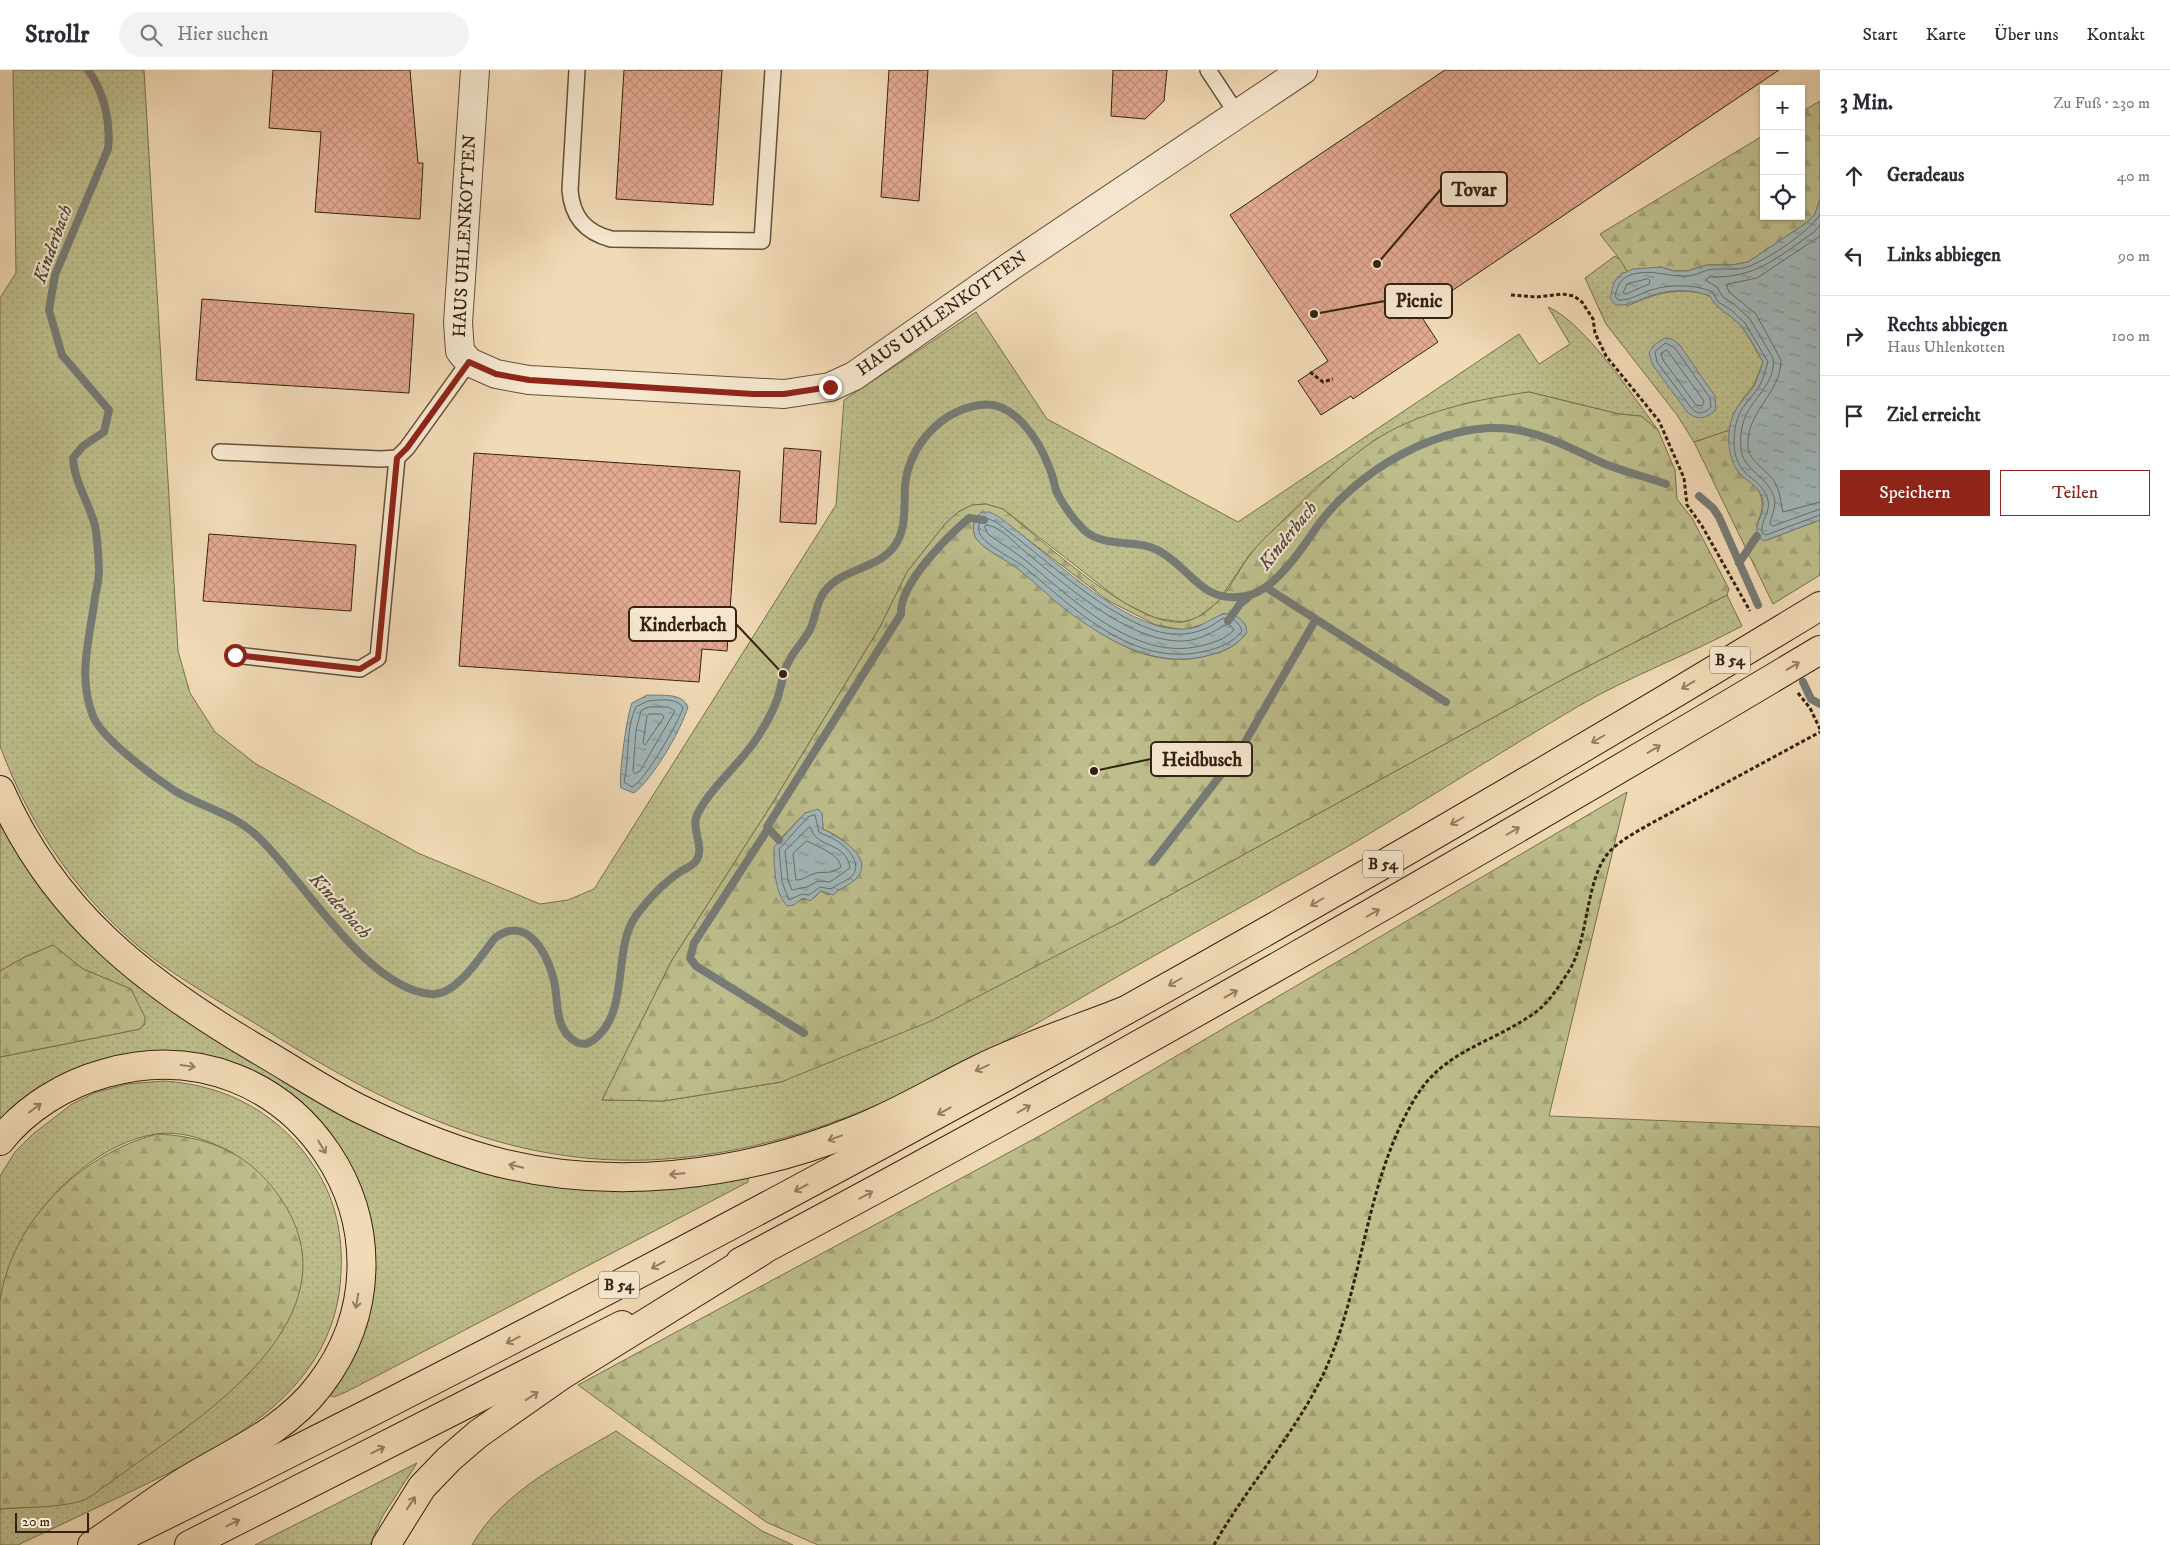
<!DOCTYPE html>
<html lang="de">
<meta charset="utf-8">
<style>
:root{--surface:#fff;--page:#f2f2f3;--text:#2b2b33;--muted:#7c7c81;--line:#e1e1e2;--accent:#8f2418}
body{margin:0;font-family:"IM FELL DW Pica",serif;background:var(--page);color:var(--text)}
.controls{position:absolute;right:15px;top:15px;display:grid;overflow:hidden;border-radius:0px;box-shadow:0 1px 4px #0004}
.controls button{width:45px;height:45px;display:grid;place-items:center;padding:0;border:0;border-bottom:1px solid var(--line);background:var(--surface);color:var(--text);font:25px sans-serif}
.scale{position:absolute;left:15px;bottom:12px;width:74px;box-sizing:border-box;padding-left:5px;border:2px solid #35210f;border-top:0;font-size:14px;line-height:18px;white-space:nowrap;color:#35210f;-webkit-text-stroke:4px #f6e7d0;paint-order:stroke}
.stop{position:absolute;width:15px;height:15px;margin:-11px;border:4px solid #8f2418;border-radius:50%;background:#fff}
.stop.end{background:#8f2418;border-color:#fff;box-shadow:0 1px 5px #0008}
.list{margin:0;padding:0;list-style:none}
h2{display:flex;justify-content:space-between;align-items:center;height:65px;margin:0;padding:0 20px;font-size:21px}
h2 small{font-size:16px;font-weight:400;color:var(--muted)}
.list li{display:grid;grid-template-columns:32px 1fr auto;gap:15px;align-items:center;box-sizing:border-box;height:80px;padding:0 20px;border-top:1px solid var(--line)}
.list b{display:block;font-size:19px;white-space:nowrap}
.list p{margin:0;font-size:16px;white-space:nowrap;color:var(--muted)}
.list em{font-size:16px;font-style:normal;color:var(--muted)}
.actions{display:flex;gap:10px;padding:15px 20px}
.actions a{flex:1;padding:11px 0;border:1px solid var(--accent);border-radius:0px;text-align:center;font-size:18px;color:var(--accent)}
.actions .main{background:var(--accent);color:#fff}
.icon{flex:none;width:28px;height:28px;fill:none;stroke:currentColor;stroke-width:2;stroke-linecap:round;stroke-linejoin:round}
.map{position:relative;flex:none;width:1820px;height:1475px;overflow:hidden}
header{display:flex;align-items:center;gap:30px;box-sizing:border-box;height:70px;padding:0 25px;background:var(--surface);border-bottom:1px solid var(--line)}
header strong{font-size:24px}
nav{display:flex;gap:28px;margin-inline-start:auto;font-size:18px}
.search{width:350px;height:45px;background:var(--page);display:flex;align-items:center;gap:12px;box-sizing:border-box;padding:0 18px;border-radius:28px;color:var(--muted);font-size:19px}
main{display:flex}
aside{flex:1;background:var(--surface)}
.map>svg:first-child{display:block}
.green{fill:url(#green-dots);stroke:#79704e}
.forest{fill:url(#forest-firs);stroke:#79704e;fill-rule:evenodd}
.water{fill:url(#water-ripples);stroke:#767b76}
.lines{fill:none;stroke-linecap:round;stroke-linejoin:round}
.shore{stroke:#6b6c64;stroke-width:1}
.stream{stroke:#767b76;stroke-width:8}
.building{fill:url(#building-cross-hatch);stroke:#35210f}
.service-casing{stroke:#644f39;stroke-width:18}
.minor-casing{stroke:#644f39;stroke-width:30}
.trunk-casing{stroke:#35210f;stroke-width:30}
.motorway-casing{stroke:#35210f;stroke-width:30}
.path{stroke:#35210f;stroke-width:3;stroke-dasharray:4 2.5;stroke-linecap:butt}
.service{stroke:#f6e7d0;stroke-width:15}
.minor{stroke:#f6e7d0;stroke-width:28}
.trunk{stroke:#f1dab6;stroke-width:28}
.motorway{stroke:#f1dab6;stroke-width:28}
.oneway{stroke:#937e62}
.route{stroke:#8f2418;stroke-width:6}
.labels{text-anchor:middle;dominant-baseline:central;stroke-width:4;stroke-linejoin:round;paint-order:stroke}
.shield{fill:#f6e7d0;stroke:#6f5c49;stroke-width:1}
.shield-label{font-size:16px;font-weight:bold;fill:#35210f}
.street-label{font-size:18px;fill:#35210f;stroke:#f6e7d0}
.water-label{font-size:19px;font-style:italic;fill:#554e42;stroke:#f6e7d0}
.leader{fill:none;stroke:#35210f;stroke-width:2}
.callout-dot{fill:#35210f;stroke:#f6e7d0;stroke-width:2}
.callout{fill:#f6e7d0;stroke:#35210f;stroke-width:2}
.callout-label{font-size:19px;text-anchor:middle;font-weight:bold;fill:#35210f}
</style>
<header>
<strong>Strollr</strong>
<div class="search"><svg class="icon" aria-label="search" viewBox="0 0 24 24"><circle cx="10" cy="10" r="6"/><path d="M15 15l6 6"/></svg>Hier suchen</div>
<nav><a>Start</a><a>Karte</a><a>Über uns</a><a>Kontakt</a></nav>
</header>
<main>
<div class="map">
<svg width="1820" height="1475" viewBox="0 0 1820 1475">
<defs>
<pattern id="green-dots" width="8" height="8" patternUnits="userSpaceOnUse" patternTransform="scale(1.25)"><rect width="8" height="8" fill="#bdbe8c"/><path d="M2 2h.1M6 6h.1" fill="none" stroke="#a3a378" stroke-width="1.8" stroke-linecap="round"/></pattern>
<pattern id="forest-firs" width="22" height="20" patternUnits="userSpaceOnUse" patternTransform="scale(1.25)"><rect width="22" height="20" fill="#bdbe8c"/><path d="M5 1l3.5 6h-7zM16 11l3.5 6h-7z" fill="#a3a378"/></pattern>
<pattern id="water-ripples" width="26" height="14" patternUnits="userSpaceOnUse" patternTransform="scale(1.25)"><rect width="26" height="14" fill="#a1b7ba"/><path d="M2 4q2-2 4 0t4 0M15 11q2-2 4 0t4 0" fill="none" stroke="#849496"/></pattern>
<pattern id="building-cross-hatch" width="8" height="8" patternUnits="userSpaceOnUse" patternTransform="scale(1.25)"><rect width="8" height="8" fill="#e3a991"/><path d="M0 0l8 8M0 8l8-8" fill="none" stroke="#c3917c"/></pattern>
</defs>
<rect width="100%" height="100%" fill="#f1dab6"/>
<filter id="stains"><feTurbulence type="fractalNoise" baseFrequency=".004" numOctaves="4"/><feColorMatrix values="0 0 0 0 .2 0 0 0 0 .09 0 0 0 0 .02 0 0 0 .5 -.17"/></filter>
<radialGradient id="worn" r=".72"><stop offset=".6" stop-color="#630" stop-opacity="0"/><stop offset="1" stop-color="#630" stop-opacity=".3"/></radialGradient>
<!-- green -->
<path class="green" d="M13,0H144L178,581L190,623L215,662L256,694L418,783L540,834L568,830L594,819L836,435L844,330L976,242L1047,349L1238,452L1519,264L1539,294L1570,274L1548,237C1584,252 1633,326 1658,360L1641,346L1619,344L1529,322L1467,333L1403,355L1373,371L1317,416L1250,484L1217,533L1197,548L1182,552L1155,548L1122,532L1003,439L986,434L972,435L958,442L945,454L907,502L880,557L770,737L672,890L602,1030L664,1031L781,1012L1119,853L1567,607L1727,525L1742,556C1688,585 1630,606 1577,637C1504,680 1432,726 1359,770C1285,813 1210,854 1136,896C993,978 846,1073 678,1088C522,1103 394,1041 266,960C229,937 189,915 154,889C83,834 31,760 0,676V228L16,203Z
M1615,186L1622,191L1627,202L1621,204L1627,236C1654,224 1681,215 1710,226C1716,239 1730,244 1740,255C1749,265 1755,280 1763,292L1754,315L1744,327L1733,345L1730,360L1694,372L1677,345L1606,254L1585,208Z
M0,733L70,843L434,1083L746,1107L748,1108V1112L348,1321L334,1327L331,1326L330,1323L359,1269L336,1076C293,1015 227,979 152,982C136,983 118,984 103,991C92,995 81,1004 71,1011C47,1026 24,1040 0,1055V987L140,959L138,935L131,919L83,899L53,875L25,887L0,901Z
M164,1011C228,1015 283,1045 317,1101C336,1131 343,1167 341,1202C337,1321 227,1375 134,1420C95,1438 57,1457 18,1475H0V1439L54,1435L181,1362L250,1303L233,1083C210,1071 183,1060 156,1064C103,1072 52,1118 25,1163C13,1184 6,1208 0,1232V1106L15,1082L33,1064L72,1034L94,1023L127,1014Z
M616,1361L762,1461L793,1475H472C502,1421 566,1391 616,1361Z
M417,1393L382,1447L370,1475H255Z"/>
<!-- forest -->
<path class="forest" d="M1820,31V129L1815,144L1806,153L1748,192L1732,195H1707L1687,201H1674L1661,197L1627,202C1621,188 1609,177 1600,164L1764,65V146H1801V42Z
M1529,322L1619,344L1641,346L1658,360L1675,400L1677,429L1692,448L1729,519L1727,525L1567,607L1119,853L931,951L781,1012L664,1031L602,1030L672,890L770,737L880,557L907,502L945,454L958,442L972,435L986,434L1003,439C1041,469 1135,558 1183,552C1195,550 1206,543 1215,534C1230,521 1238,500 1250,485C1264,466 1284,451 1301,434C1323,412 1346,390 1372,372C1416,342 1478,329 1529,322ZM975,448L1018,462L1107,530L1156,555L1184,560L1207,553L1224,543L1247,562C1237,577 1223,582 1206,586C1130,605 1072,540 1017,498C1007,490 980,478 975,466C972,460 974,454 975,448ZM805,743H822L823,759C841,767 853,776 862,794L843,818L828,825L821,821L814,828L784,832L780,824L776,803L779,770Z
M1730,360C1729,377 1731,388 1739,402C1742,407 1747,409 1751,412C1766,425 1764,440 1756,455L1764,471L1820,450V505L1773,534L1694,372Z
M1627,722L1549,1046L1820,1057V1475H818L766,1452L578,1315L1045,1063Z
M53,875L83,899L131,919L145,947V954L140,959L0,987V901L25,887Z
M157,1064C203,1066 243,1080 273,1118C360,1227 238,1322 154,1381C138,1393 121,1404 105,1416C99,1420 93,1426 86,1429C66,1438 23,1437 0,1439C0,1391 0,1343 0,1295C0,1274 0,1251 0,1231C12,1150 81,1084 157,1064Z"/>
<!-- water -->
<path class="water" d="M1820,129V450L1764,471L1757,466C1755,450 1765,445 1763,433C1762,418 1749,413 1740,404C1727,389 1726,363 1733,345C1738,333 1749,325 1755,314C1758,307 1760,299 1763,292C1756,280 1749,265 1740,255C1730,244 1716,239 1710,226C1692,219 1671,219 1653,225C1639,229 1630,236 1616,235L1610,228L1614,212L1621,204L1633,199L1661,197L1674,201H1687L1707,195H1732L1748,192L1806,153L1815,144Z
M1665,268L1672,269L1679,274L1715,326L1716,340C1705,348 1700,351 1688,343L1652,294L1649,282L1654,275Z
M982,442H990L999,447C1045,481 1101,538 1155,555C1168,559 1183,561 1196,557C1212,552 1225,535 1240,549C1244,552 1246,556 1247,562C1237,576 1223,582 1206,586C1154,599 1107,570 1066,540C1049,527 1034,511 1017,498C1006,490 979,477 975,466C971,456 975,448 982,442Z
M647,625C661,626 682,622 688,637C681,660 653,709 634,723L621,718C618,710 627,643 632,633Z
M818,739L822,743L823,759C839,767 876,788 856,809C849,816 839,818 833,825L821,821L810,831L803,828L794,835L787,836C774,822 774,795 774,777L805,743Z"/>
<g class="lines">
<!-- shore -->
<path class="shore" d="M1820,144C1812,160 1768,189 1750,196C1736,202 1722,197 1708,200C1701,202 1695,206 1686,206C1668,207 1653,199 1633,204C1621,208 1618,214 1615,226L1618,230C1631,231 1640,223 1651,220C1671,214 1694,214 1713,222L1718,232L1730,239L1745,253L1768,292C1765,301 1763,311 1758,318C1751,328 1741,337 1737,350C1733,366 1731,387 1744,401C1753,411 1764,415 1768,430C1771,442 1760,451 1762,463L1766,465L1820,445
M1820,155L1813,163C1776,188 1757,208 1710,207L1705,210L1717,217L1723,227L1734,234L1750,249L1773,288C1777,313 1751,329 1744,350C1741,359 1740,368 1741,377C1741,401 1772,407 1775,432C1775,440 1771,447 1770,454L1773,456L1820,439
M1820,166L1757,208L1728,214L1727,217L1729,222L1756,244L1781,290C1781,324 1745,342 1748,377C1749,392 1768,400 1775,413C1781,423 1780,432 1783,442L1820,432
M1648,209L1650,211L1649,214L1626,224L1623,223L1627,214Z
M1666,273L1675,278L1710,328L1711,337C1704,344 1699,345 1692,339L1657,292L1655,282Z
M1667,280L1704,331L1702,336L1696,335L1663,290L1661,284Z
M984,447L996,452C1043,486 1098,541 1153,560C1171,566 1191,566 1209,557C1214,555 1220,549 1225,548C1233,546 1240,554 1242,561C1233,573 1219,578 1206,581C1133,599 1074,538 1023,496C1012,488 985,475 980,464C977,458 979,451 984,447Z
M986,455C998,455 1014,472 1023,480C1064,513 1128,573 1184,571C1200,570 1213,562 1227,554L1230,555L1234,560C1224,570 1213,573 1200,576C1134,592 1072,528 1025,490C1014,481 1000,473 988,464L985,458Z
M648,631C659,630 677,627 683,638C678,653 645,711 632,717L624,712C630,688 625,659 636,637Z
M649,637H668L675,641L640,701L635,704L633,701L636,660L641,641Z
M650,644H662L664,647L645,675L643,673L647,646Z
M815,745L819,762C824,765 829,766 834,769C845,775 865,794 851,807C845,812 837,814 831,819L820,817L809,825L802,824L789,830L782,812L779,779L808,747Z
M810,757C812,760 813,765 816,767C826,777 847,776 850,798L830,812L818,811L807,817L792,820L788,810L785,781Z
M807,771C818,777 839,784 841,797C830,805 827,801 816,803C808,805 804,810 796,810L793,784Z"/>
<!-- stream -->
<path class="stream" d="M88,0C104,22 111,52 108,79L55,205L49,240L62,285L109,340L104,362L83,376L73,388C74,412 89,432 95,456C98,469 98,486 99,500C99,509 97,518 95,527C90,568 77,606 93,646C101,668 154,707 175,721C202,737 232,743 256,765C301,806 366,919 431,924C456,927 481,885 495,868C527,844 547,883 554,911C559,932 554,956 573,970C582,976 588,975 597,967C629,939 613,880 635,847C647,831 663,813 680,802C685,798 691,797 695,792C706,780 692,761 696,748C704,724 742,692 757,668C766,654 777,636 780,619C783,610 783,601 788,593C794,579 807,569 812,555C816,544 817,530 825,521C843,498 875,500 893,478C907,461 904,437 905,416C909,376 940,341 980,335C1013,329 1039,370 1049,397C1053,405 1054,415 1057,423C1064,436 1074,450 1084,460C1107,480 1137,467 1161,482C1193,501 1202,534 1246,526C1273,522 1301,480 1316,458C1355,402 1441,350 1511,359C1544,363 1576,381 1605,394C1625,402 1646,407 1666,414
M1699,426L1713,438L1719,447L1758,535
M1739,493L1757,466
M1267,518L1446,632
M1228,551L1240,534L1250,526
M1803,612L1811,629L1820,634
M768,759L694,873L690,888L696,896L804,963
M779,770L767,757L901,544C899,514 947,467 969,448L984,450
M1153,792L1241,679L1316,549"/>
</g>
<!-- building -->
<path class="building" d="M273,0H410L418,93H423L420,149L315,142L321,62L269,58Z
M624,0H722L713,135L616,129Z
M889,0H928L919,131L881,127Z
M1113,0H1167L1164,31L1145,49L1111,46Z
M1445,0H1779L1419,243L1438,272L1353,329L1351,326L1321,345L1298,311L1328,291L1230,145Z
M202,229L414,244L409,323L196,310Z
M784,378L821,381L816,454L780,452Z
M474,383L740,401L727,581L702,579L699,612L459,596Z
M209,464L356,475L351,541L203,531Z"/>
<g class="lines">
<!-- service casing -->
<g class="service-casing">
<path id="service" d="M577,0L570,120C572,147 585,162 611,169L762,171L773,0
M1208,0L1237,44
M220,382L381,389L397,388L407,378L469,292
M235,585L360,599L378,588L397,388"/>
</g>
<!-- minor casing -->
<g class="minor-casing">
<path id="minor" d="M475,0L458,253L460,281L469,292L496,304L529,310L784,324L830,317L854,306L1011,196L1303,0"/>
</g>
<!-- trunk casing -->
<g class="trunk-casing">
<path id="trunk" d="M740,1192C1106,998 1465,792 1820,580
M109,1473C693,1186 1264,874 1820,536
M189,1475L622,1255"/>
</g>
<!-- motorway casing -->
<g class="motorway-casing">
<path id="motorway" d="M0,720C53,842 145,913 257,979C290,998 324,1021 358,1038C399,1058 442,1076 486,1089C607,1123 741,1107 856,1060C899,1043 938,1019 979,999C1025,976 1076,960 1124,941
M0,1071C26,1038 65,1014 106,1003C294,950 436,1164 319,1316C283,1363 230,1383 182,1413C152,1433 122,1455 92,1475
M386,1475L422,1417L449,1389L478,1364L562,1305L762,1181"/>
</g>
<!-- path -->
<path class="path" d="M1511,225L1536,227L1562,224L1574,226L1582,232L1593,249L1595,263L1606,286L1659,351L1684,408L1687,435L1702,456L1750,541
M1310,302L1323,312L1333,309
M1798,623L1810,638L1820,659
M1214,1475C1250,1411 1302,1357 1330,1289C1364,1205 1367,1109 1414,1030C1443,980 1489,975 1533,944C1548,934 1557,919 1567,904C1590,871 1584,809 1610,781C1621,770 1636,762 1650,754L1820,662"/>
<!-- service -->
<use href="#service" class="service"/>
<!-- minor -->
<use href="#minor" class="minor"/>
<!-- trunk -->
<use href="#trunk" class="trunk"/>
<!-- motorway -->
<use href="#motorway" class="motorway"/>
</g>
<!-- one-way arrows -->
<defs><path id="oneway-shaft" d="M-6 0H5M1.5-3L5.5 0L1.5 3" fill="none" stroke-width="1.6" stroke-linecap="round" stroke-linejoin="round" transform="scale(1.25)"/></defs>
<g class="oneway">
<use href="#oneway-shaft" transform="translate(1793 596) rotate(-31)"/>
<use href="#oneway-shaft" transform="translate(1688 615) rotate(149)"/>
<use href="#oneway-shaft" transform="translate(1598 669) rotate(150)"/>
<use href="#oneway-shaft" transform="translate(1654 679) rotate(-31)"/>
<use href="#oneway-shaft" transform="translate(1457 751) rotate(150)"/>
<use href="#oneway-shaft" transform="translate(1513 761) rotate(-30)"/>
<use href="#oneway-shaft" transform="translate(1317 832) rotate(150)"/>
<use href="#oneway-shaft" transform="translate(1373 843) rotate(-30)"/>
<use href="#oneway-shaft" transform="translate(1175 912) rotate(150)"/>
<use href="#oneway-shaft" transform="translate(1231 924) rotate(-29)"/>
<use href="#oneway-shaft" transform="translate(188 996) rotate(8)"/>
<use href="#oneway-shaft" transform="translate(982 998) rotate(156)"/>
<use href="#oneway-shaft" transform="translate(35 1038) rotate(-37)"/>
<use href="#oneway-shaft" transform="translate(1024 1039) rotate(-29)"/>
<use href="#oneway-shaft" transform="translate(944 1041) rotate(151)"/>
<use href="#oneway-shaft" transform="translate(835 1068) rotate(160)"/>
<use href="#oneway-shaft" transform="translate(322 1077) rotate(59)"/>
<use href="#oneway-shaft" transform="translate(516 1096) rotate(-167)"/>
<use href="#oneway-shaft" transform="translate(677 1104) rotate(175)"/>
<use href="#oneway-shaft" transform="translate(801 1118) rotate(152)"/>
<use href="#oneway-shaft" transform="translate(866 1125) rotate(-28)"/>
<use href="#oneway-shaft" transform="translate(658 1195) rotate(152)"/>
<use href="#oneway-shaft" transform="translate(357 1231) rotate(100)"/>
<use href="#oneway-shaft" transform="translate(513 1270) rotate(153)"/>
<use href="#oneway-shaft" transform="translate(532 1326) rotate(-34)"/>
<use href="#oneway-shaft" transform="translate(378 1380) rotate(-27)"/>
<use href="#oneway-shaft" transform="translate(411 1433) rotate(-56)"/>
<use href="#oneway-shaft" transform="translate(233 1453) rotate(-26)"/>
</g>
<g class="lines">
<!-- route -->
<path class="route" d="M235,585L360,599L378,588L397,388L407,378L469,292L496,304L529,310L753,324H784L830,317"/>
</g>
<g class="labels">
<!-- shield labels -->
<g class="shield">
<rect x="1710" y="576.5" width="40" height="27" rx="4"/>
<rect x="1363" y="780.5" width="40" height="27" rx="4"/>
<rect x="599" y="1201.5" width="40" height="27" rx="4"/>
</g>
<g class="shield-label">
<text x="1730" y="590">B 54</text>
<text x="1383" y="794">B 54</text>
<text x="619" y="1215">B 54</text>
</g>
<!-- street labels -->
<g class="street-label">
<text transform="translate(465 166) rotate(-87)">HAUS UHLENKOTTEN</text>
<text transform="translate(942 244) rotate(-35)">HAUS UHLENKOTTEN</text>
</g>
<!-- water labels -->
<g class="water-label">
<text transform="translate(53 174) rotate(-70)">Kinderbach</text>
<text transform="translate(1288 466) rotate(-51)">Kinderbach</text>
<text transform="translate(340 836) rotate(48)">Kinderbach</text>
</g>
</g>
<!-- callouts -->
<path class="leader" d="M1377 194L1441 119M1314 244L1385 231M783 604L736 554M1094 701L1151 689"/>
<g class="callout-dot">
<circle cx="1377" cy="194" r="5"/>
<circle cx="1314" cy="244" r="5"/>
<circle cx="783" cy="604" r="5"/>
<circle cx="1094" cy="701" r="5"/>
</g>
<g class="callout">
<rect x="1441" y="102" width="66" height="34" rx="5"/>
<rect x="1385" y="214" width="67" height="34" rx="5"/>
<rect x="629" y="537" width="107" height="34" rx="5"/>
<rect x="1151" y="672" width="101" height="34" rx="5"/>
</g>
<g class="callout-label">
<text x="1474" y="126">Tovar</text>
<text x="1419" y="237">Picnic</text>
<text x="683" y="561">Kinderbach</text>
<text x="1202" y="696">Heidbusch</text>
</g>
<rect width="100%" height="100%" filter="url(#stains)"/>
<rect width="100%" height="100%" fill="url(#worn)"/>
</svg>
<div class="controls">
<button>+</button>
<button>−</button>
<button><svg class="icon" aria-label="locate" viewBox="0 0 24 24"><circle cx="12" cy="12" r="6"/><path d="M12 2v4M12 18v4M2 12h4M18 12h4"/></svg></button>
</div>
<div class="scale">20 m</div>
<div class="stop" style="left:235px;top:585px"></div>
<div class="stop end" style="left:830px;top:317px"></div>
</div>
<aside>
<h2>3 Min.<small>Zu Fuß · 230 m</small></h2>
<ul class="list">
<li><svg class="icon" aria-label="ahead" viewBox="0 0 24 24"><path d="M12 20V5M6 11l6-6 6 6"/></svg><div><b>Geradeaus</b></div><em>40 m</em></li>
<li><svg class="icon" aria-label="left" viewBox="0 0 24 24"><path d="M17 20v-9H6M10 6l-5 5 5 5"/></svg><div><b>Links abbiegen</b></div><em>90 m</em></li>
<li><svg class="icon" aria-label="right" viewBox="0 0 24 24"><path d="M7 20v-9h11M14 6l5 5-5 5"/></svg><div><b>Rechts abbiegen</b><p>Haus Uhlenkotten</p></div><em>100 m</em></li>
<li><svg class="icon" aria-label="arrive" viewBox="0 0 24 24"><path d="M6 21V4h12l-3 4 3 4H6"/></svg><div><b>Ziel erreicht</b></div></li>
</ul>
<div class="actions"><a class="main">Speichern</a><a>Teilen</a></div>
</aside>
</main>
